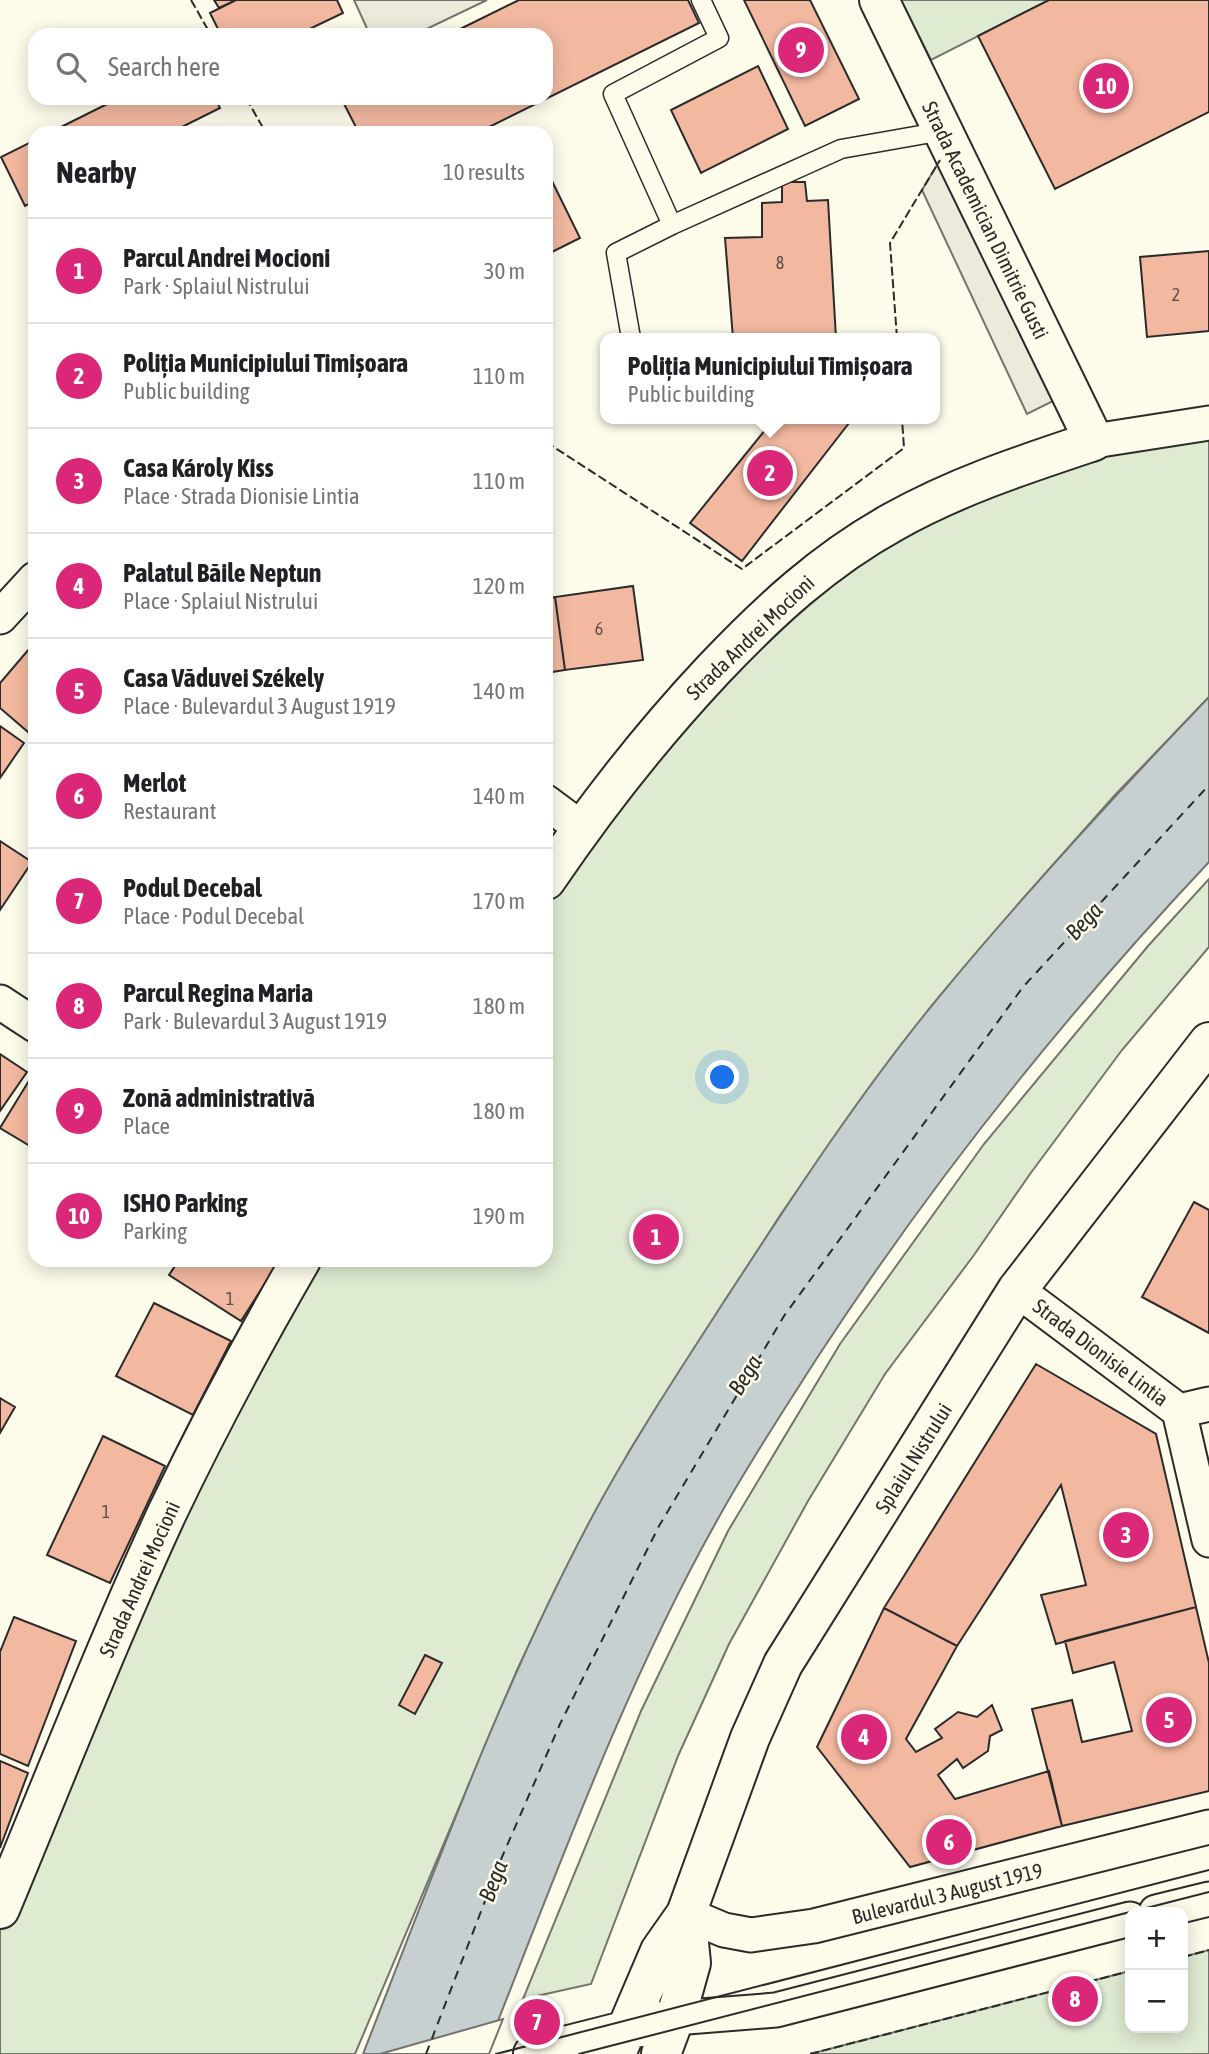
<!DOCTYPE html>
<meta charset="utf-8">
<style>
:root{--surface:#fff;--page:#f2f2f2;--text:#202124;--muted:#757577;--line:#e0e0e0;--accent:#db2777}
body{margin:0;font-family:"Asap Condensed",sans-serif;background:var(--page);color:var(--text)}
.controls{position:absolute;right:21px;bottom:21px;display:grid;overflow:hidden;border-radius:14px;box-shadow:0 4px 18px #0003}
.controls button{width:63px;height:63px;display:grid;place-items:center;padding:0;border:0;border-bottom:2px solid var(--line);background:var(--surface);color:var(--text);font:35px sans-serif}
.you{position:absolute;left:723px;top:1078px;width:24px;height:24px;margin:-18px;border:5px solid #fff;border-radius:50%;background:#1a73e8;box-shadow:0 0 0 10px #1a73e833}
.badge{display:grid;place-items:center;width:46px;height:46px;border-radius:50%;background:var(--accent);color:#fff;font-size:23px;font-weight:700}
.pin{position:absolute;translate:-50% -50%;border:4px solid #fff;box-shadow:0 2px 7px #0006}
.popup{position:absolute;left:600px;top:333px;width:340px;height:91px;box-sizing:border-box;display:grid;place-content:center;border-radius:14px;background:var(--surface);filter:drop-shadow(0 2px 5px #0005);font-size:23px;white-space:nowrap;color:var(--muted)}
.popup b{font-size:26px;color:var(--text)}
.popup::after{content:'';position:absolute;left:50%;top:100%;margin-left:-14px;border:14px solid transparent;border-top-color:var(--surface)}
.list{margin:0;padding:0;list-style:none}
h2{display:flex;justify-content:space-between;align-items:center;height:91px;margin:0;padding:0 28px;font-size:30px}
h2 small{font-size:23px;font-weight:400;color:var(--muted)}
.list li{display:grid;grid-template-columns:46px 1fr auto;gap:21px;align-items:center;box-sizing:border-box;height:105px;padding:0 28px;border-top:2px solid var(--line)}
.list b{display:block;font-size:26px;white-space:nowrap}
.list p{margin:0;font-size:23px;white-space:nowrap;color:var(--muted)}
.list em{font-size:23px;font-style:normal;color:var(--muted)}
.icon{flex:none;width:38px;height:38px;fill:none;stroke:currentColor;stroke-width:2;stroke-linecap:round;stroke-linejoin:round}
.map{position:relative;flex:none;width:1209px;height:2054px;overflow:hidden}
.search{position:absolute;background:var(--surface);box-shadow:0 4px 18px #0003;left:28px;top:28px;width:525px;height:77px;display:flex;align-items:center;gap:18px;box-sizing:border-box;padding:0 24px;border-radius:21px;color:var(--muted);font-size:26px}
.panel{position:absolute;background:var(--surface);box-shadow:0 4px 18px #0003;left:28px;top:126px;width:525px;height:1141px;border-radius:21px}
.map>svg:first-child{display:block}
.green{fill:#deebd1;stroke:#74746e;stroke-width:2}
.parking{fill:#eceadb;stroke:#74746e;stroke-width:2}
.water{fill:#c7d0d0;stroke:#74746e;stroke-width:2}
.pier{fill:#fdfbea;stroke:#74746e;stroke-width:2}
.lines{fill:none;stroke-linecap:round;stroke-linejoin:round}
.ferry{stroke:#2b2b2b;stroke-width:2;stroke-dasharray:9 7;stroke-linecap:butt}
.building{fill:#f2b8a0;stroke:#2b2b2b;stroke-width:2}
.service-casing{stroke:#2b2b2b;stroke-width:21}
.minor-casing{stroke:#2b2b2b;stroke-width:37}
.tertiary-casing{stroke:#2b2b2b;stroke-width:42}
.service{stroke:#fdfbea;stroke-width:18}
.minor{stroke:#fdfbea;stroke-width:33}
.tertiary{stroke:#fdfbea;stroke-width:38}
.tram{stroke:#2b2b2b;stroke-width:2}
.fence{stroke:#2b2b2b;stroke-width:2;stroke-dasharray:9 3.5;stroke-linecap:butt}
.labels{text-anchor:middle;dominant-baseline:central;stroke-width:5;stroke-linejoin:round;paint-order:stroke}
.number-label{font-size:18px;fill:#5d4e48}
.street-label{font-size:21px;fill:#2b2b2b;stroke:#fdfbea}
.water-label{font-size:23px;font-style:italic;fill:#2b2b2b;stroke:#fdfbea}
</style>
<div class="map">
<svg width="1209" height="2054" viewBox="0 0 1209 2054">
<rect width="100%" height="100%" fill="#fdfbea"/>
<!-- green -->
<path class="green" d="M901,0H1049L931,60Z
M1209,423V697L1115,795L1020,902L849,1116L781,1214L630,1450L557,1586L518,1668L355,2054H0V1909L301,1260H546V880L635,758L892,522Z
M1209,879V947L1122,1050L1030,1174L974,1255L885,1374L808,1501L729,1644L678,1756L591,1984L523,1999L641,1711L728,1531L840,1344L984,1144L1148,946Z
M1209,1950V2054H810L1130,1971V2028H1183V1957Z"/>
<!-- parking -->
<path class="parking" d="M354,0H487L414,35H370Z
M946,150L1073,391L1027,414L922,190Z"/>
<!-- water -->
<path class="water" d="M1209,697V862C1065,1015 934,1179 819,1355C785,1408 750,1461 719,1517C624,1685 556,1875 485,2054H363C434,1873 500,1689 592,1517C631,1444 678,1373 723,1303C791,1199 859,1094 938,998C1024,894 1116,794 1209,697Z"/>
<!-- pier -->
<path class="pier" d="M503,2019L489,2054H380Z"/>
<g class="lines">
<!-- ferry -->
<path class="ferry" d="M426,2054L502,1857L560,1724L659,1526L784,1316L1023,987L1209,785"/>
</g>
<!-- building -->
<path class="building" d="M214,0H236L219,8Z
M236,0H337L343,13L297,35H221L210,13Z
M519,0H688L699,23L477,133H359L341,98H546V35H448Z
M744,0H810L859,99L805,126Z
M1049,0H1209V112L1055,189L978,36Z
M758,66L788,129L701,173L671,110Z
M119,98H215L220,108L170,133H49Z
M35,140V201L25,206L1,157Z
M549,175L580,238L546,255V177Z
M782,182H805L807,201L828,200L836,338H733L725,238L762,237V203L782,202Z
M1209,251V331L1147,337L1140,257Z
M774,419H844L849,423L742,561L690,523Z
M633,586L643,660L565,670L555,597Z
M555,597L565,670L546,673V598Z
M35,642V738L0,708V683Z
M0,726L24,743L0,778Z
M0,841L32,862L0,910Z
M0,1054L27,1072L0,1111Z
M30,1079L35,1082V1149L0,1128Z
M1194,1202L1209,1210V1333L1142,1297Z
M179,1260H280L241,1321L169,1275Z
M154,1303L231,1341L193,1415L116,1376Z
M1036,1364L1156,1434L1196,1607L1056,1644L1041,1595L1086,1585L1061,1485L957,1646L884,1608Z
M0,1398L15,1407L0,1433Z
M103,1436L165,1466L110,1583L47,1555Z
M1196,1607L1209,1663V1791L1062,1826L1032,1709L1072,1700L1082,1742L1132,1731L1114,1662L1073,1673L1065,1641Z
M884,1608L957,1646L906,1739L916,1752L942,1738L935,1729L958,1712L977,1717L992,1705L1002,1730L990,1736L988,1751L963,1768L957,1759L938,1775L955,1799L1049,1771L1062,1826L910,1867L817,1747Z
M14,1617L76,1641L28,1766L0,1754V1652Z
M425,1655L442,1663L415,1714L399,1705Z
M0,1761L28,1773L0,1848Z"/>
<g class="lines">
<!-- service casing -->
<g class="service-casing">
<path id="service" d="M701,0L719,38L613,94L672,225L841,149L943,131
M631,338L616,253L672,225"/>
</g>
<!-- minor casing -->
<g class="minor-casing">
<path id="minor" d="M1094,441L1209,423
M0,617L35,579
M546,802L581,828
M0,1002L35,1025
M1017,1290L1179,1411L1209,1540
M1179,1411L1209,1404
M1156,1912L1209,1899
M686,1914L724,1930L751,1935L814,1926L1209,1827
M675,2018L776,2010L1130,1919"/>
</g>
<!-- tertiary casing -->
<g class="tertiary-casing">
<path id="tertiary" d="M546,880C597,805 652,735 714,669C768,612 824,560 893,522C957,486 1025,464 1094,441L879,0
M0,1909C55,1777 107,1643 167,1513C208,1427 253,1343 301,1260
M533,2054L675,2018
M616,2054L660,1951L686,1914L750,1738L783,1664L1017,1290L1209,1042
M661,2054L679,2006L691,1963L686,1914"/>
</g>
<!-- service -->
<use href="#service" class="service"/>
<!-- minor -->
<use href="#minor" class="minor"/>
<!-- tertiary -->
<use href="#tertiary" class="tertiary"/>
<!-- tram -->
<path class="tram" d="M1131,1912L1209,1892
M496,2054L1209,1870
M579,2054L1130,1912"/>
<!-- fence -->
<path class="fence" d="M191,0L211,35
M246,98L266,133
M897,338L890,243L940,160
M546,442L742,569L904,448L902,419
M1183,1957L1209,1950
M810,2054L1130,1971"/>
</g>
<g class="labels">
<!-- number labels -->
<g class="number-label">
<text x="780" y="262">8</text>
<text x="1176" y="294">2</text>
<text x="599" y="628">6</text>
<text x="230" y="1298">1</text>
<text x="106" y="1511">1</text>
</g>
<!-- street labels -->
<g class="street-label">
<text transform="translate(986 220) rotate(64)">Strada Academician Dimitrie Gusti</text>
<text transform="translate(750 637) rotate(-44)">Strada Andrei Mocioni</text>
<text transform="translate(1101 1352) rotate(37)">Strada Dionisie Lintia</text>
<text transform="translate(913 1458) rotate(-58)">Splaiul Nistrului</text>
<text transform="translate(139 1579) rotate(-66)">Strada Andrei Mocioni</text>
<text transform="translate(947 1893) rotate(-14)">Bulevardul 3 August 1919</text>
</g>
<!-- water labels -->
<g class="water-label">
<text transform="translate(1084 921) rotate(-47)">Bega</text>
<text transform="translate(745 1375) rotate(-58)">Bega</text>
<text transform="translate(493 1881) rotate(-69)">Bega</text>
</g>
</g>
</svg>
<div class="controls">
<button>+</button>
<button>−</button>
</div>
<div class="you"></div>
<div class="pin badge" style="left:656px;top:1237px">1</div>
<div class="pin badge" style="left:770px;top:473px">2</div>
<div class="popup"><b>Poliția Municipiului Timișoara</b>Public building</div>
<div class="pin badge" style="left:1126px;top:1535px">3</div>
<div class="pin badge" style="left:864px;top:1737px">4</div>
<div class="pin badge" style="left:1169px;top:1720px">5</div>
<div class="pin badge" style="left:949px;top:1842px">6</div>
<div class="pin badge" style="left:537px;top:2022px">7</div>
<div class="pin badge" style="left:1075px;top:1999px">8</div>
<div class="pin badge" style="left:801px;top:50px">9</div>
<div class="pin badge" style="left:1106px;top:86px">10</div>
<div class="search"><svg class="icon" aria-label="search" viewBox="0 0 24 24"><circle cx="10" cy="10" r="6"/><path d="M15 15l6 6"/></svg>Search here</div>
<section class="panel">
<h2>Nearby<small>10 results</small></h2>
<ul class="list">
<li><span class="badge">1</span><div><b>Parcul Andrei Mocioni</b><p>Park · Splaiul Nistrului</p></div><em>30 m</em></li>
<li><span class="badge">2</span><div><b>Poliția Municipiului Timișoara</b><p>Public building</p></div><em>110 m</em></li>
<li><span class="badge">3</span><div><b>Casa Károly Kiss</b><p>Place · Strada Dionisie Lintia</p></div><em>110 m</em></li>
<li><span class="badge">4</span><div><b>Palatul Băile Neptun</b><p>Place · Splaiul Nistrului</p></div><em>120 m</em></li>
<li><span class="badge">5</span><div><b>Casa Văduvei Székely</b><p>Place · Bulevardul 3 August 1919</p></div><em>140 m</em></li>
<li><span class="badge">6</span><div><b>Merlot</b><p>Restaurant</p></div><em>140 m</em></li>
<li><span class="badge">7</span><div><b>Podul Decebal</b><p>Place · Podul Decebal</p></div><em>170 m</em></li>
<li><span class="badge">8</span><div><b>Parcul Regina Maria</b><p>Park · Bulevardul 3 August 1919</p></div><em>180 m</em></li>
<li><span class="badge">9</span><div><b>Zonă administrativă</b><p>Place</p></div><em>180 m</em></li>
<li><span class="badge">10</span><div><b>ISHO Parking</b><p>Parking</p></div><em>190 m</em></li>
</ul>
</section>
</div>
